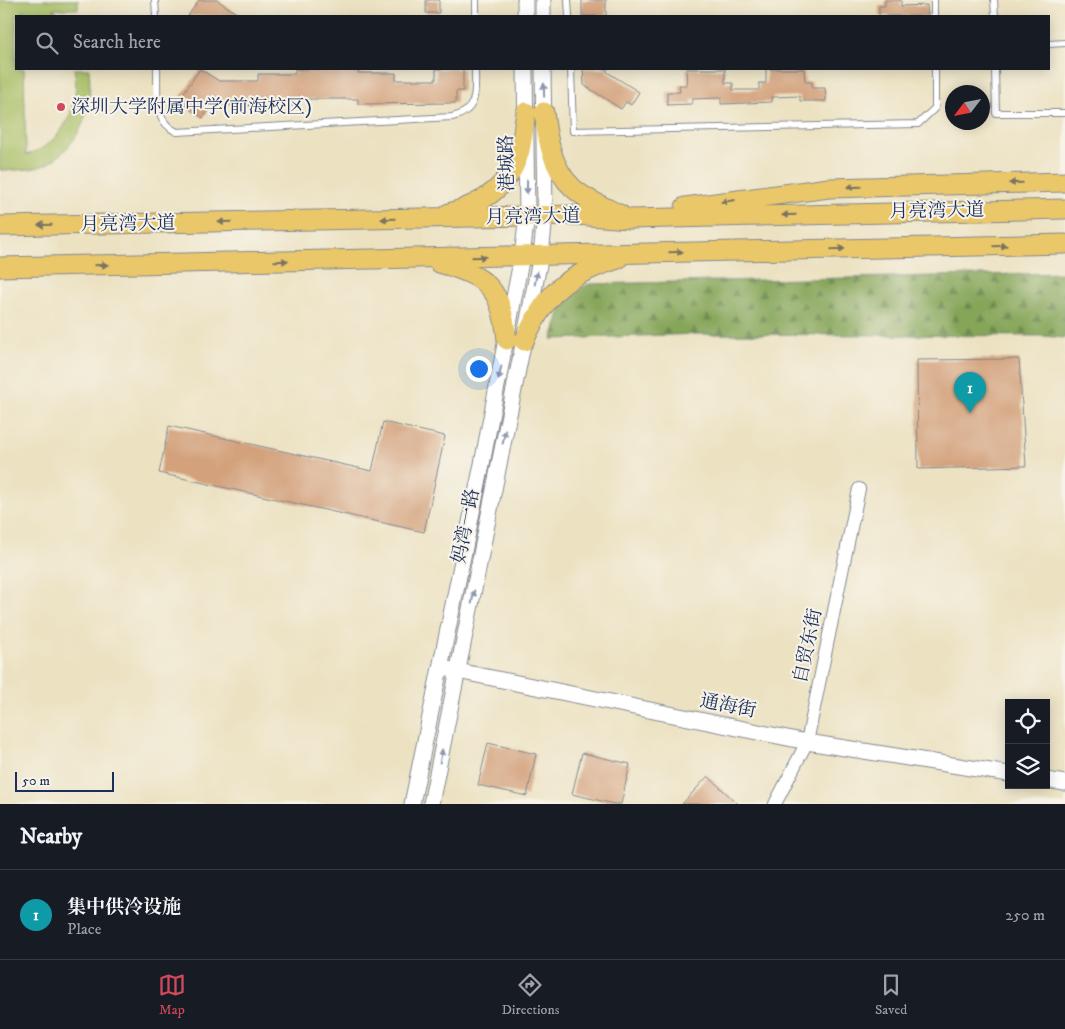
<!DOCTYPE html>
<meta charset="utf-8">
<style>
:root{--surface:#171b24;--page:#20242c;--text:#f1f3f6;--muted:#9ea1a6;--line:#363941;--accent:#d1495b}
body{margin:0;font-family:"IM FELL DW Pica","Noto Serif SC",serif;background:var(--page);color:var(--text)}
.controls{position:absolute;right:15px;bottom:15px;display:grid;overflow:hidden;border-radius:0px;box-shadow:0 2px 12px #0003}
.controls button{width:45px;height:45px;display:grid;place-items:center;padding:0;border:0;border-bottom:1px solid var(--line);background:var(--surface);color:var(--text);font:25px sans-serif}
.compass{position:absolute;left:945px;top:85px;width:45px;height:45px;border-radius:50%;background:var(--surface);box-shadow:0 2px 12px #0003;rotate:238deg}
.scale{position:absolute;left:15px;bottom:12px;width:99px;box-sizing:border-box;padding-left:5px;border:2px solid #1b2f5e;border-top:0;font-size:14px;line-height:18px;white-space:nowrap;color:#1b2f5e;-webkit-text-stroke:4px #f7f3e8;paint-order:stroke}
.you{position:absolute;left:478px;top:368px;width:18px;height:18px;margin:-12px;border:4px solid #fff;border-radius:50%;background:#1a73e8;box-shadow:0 0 0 8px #1a73e833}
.badge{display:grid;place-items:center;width:32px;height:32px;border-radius:50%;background:var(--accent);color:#fff;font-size:16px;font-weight:700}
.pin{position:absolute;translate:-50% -41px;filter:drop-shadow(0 1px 2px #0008)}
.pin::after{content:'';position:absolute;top:26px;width:18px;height:15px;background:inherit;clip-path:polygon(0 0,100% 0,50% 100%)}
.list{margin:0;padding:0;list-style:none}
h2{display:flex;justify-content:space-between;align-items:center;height:65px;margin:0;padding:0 20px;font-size:21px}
h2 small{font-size:16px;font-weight:400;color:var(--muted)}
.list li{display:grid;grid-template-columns:32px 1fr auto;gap:15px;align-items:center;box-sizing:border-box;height:90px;padding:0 20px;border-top:1px solid var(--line)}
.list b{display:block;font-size:19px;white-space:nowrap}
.list p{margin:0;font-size:16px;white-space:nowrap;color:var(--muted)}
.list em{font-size:16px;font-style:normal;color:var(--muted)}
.icon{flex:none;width:28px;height:28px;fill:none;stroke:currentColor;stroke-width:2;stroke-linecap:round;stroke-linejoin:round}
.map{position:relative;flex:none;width:1065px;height:804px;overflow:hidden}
.search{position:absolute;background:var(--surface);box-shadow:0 2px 12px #0003;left:15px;right:15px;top:15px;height:55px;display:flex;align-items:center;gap:12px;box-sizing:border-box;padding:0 18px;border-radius:0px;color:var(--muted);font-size:19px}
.sheet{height:155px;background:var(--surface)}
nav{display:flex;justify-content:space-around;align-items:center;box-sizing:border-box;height:70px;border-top:1px solid var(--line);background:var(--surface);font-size:14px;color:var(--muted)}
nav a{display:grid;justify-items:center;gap:2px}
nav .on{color:var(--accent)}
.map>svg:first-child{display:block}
.forest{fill:url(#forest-firs);stroke:#506a5c}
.pitch{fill:#a7be63;stroke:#617660}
.building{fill:#d3a17b}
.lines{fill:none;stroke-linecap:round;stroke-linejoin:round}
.service-casing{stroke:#848890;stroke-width:8}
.minor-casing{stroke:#848890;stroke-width:14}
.tertiary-casing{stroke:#848890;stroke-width:17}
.primary-casing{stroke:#848890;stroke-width:21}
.service{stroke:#fff;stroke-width:6}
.minor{stroke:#fff;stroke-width:12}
.tertiary{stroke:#fff;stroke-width:15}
.primary{stroke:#eac769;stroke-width:19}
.oneway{fill:#8d97ae}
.oneway2{fill:#787363}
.poi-dot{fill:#d1495b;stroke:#f7f3e8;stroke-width:2}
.labels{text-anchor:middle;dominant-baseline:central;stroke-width:4;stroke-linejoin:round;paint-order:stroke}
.poi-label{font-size:19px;fill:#1b2f5e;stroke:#f7f3e8;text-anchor:start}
.street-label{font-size:19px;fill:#1b2f5e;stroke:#f7f3e8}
</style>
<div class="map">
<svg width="1065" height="804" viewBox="0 0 1065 804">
<defs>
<pattern id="forest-firs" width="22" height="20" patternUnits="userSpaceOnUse" patternTransform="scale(1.25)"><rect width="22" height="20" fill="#85a559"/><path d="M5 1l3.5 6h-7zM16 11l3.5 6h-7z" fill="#6c874d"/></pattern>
</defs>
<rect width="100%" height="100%" fill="#f7f3e8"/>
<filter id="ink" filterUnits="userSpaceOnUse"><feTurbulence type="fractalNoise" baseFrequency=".02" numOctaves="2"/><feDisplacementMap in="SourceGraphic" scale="10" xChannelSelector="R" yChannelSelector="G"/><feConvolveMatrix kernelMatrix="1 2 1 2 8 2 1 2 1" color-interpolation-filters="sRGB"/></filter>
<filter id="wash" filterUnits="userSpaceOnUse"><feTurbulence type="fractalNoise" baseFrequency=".0096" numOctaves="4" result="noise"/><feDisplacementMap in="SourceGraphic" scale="20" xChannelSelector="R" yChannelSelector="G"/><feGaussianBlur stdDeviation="1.12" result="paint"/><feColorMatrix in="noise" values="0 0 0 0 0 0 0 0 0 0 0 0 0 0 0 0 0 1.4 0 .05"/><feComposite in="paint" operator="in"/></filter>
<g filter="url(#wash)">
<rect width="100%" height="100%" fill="#ece2c2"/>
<!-- forest -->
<path class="forest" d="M1065,273V338L1044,336L698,334L552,339L565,297L589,284Z"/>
<!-- pitch -->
<path class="pitch" d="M0,0H78V9H53L61,16H38L24,10L23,16H16V69H24L26,155C62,145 82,105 74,69H89C92,100 87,128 64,151C58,157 51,163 42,166C28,171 14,170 0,170Z"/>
<g id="blocks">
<!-- building -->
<path class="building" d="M199,0H217L241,16H188Z
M426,0H439V13H426Z
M582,0H606V16H582Z
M885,0H901V6L927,5L928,16H879V6H885Z
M200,69L219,81H258V74H295V69H358V73H396V80H436V69H463V91H456V103L358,104V99H296V105H212L203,118L178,101Z
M583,69H607V72L639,92L631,105L626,102L621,109L584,85Z
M686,69H725V83H733V90H759V83H766V69H804L805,82H812V88H825L826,101H800V96L772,97V102L721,104V98L692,99V104L667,105V92H680L679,85H687Z
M1019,359L1026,466L918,469L917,360Z
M383,422L445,436L424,532L159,473L169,426L372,471Z
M488,743L536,754L527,796L478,785Z
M582,753L630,764L621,804H614L572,794Z
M708,776L738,804H682Z"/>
</g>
</g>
<g filter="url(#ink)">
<use href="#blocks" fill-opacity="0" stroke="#848890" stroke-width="1"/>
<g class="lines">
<!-- service casing -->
<g class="service-casing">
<path id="service" d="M155,0L156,16
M568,0L569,16
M934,0V16
M994,0L995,16
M476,16V0
M1049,44L1065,43
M157,69C158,92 152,121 177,132L452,117C479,111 475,91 475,69
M571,69L573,131L918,124L935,108V69
M995,69L996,113H1065"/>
</g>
<!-- minor casing -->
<g class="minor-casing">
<path id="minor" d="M775,804L807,742L859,489"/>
</g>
<!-- tertiary casing -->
<g class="tertiary-casing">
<path id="tertiary" d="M525,0V16
M543,0V16
M448,669L807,742L1009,774
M1046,780L1065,783
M412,804L482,464L522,256L527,216L525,69
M431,804L541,255L545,216L543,69"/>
</g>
<!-- primary casing -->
<g class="primary-casing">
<path id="primary" d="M544,112C547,138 552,169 573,188C586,200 605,207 621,215
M685,207L829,188L1065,182
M449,213C483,204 511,185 520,150C523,137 524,124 526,112
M0,226L575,215L629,219L1065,209
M439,263C489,276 502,290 507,340
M0,267L1065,244
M524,341C548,290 565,276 618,259"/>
</g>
<!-- service -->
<use href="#service" class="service"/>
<!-- minor -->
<use href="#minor" class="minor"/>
<!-- tertiary -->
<use href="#tertiary" class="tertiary"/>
<!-- primary -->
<use href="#primary" class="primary"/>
</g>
<!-- one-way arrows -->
<defs><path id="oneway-solid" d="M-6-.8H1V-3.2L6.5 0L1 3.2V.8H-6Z" transform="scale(1.25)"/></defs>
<g class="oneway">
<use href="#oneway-solid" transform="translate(544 90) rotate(-91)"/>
<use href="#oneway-solid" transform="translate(527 187) rotate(91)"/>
<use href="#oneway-solid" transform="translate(536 278) rotate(-79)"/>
<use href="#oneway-solid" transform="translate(500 373) rotate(101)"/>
<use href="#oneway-solid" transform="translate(504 437) rotate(-79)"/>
<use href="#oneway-solid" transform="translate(473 597) rotate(-79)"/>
<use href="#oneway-solid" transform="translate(441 756) rotate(-79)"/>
</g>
<g class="oneway2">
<use href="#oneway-solid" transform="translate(1016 183) rotate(179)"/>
<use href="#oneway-solid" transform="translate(854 187) rotate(179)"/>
<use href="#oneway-solid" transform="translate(728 201) rotate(172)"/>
<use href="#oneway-solid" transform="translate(789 215) rotate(179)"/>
<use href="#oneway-solid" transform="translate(388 219) rotate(179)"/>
<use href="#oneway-solid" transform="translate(225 222) rotate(179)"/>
<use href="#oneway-solid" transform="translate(45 225) rotate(179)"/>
<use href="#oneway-solid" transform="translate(1000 246) rotate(-1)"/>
<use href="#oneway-solid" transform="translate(838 249) rotate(-1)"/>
<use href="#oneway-solid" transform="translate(676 252) rotate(-1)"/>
<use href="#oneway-solid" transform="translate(479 257) rotate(-1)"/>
<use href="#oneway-solid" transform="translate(281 261) rotate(-1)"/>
<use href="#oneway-solid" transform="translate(101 265) rotate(-1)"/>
</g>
</g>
<!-- markers -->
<circle class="poi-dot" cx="61" cy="107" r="5"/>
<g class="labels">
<!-- poi labels -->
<g class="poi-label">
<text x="71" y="107">深圳大学附属中学(前海校区)</text>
</g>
<!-- street labels -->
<g class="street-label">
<text transform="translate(507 163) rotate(-91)">港城路</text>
<text transform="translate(937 211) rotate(-1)">月亮湾大道</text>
<text transform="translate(533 217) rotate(-1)">月亮湾大道</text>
<text transform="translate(128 224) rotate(-1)">月亮湾大道</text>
<text transform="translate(466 526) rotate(-79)">妈湾一路</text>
<text transform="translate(808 646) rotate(-78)">自贸东街</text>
<text transform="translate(728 706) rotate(11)">通海街</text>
</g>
</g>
</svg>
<div class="controls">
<button><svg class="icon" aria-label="locate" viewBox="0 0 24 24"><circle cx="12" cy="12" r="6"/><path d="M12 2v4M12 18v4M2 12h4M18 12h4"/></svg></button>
<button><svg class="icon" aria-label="layers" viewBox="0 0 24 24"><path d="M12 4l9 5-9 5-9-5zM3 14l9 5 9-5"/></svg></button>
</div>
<svg class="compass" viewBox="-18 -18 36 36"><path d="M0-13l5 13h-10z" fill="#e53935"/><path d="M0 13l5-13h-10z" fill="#9ea1a6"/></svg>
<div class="scale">50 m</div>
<div class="you"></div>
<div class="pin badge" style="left:970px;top:413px;background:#0f9aa8">1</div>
<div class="search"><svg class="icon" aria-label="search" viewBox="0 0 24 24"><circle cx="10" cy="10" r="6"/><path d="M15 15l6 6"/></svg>Search here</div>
</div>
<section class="sheet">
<h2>Nearby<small></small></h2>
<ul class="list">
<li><span class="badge" style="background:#0f9aa8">1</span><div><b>集中供冷设施</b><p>Place</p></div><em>250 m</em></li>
</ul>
</section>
<nav>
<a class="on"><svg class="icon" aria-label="map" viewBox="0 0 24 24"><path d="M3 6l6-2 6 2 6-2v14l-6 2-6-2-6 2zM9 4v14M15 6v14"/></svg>Map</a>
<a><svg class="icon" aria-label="directions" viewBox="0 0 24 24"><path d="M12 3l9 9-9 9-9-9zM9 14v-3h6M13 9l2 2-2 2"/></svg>Directions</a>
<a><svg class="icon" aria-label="saved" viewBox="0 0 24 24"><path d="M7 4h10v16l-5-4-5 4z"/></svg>Saved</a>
</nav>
